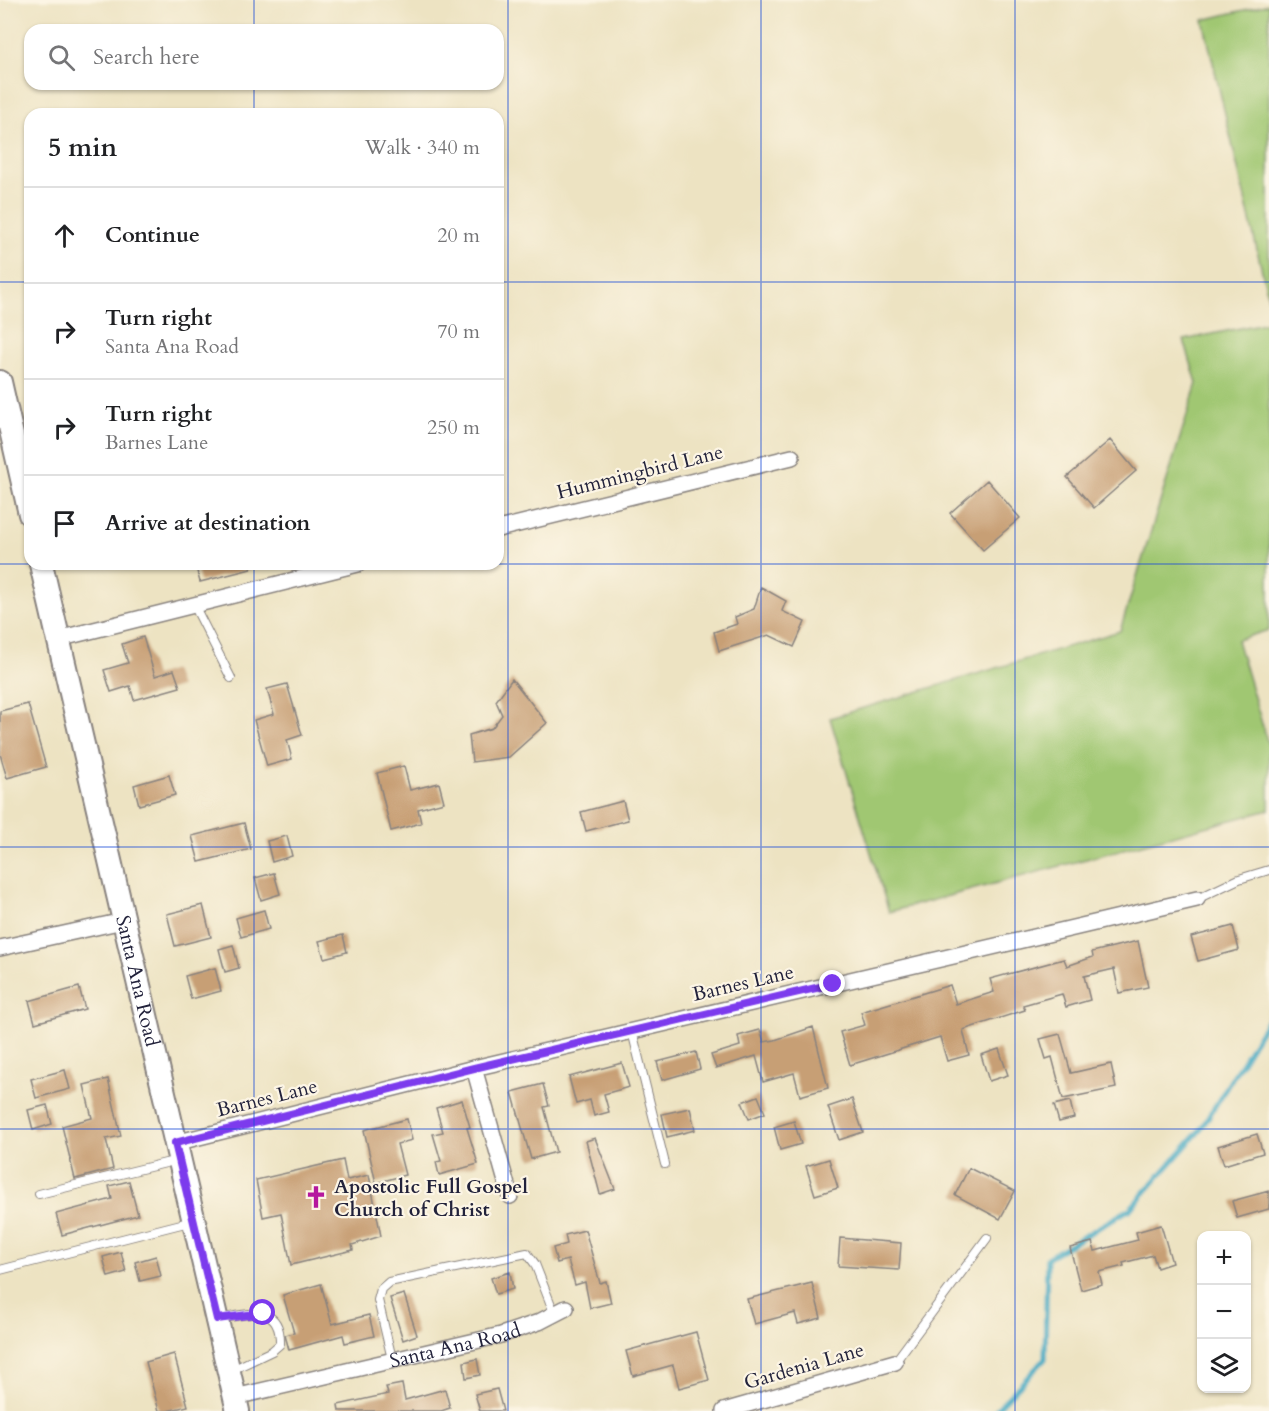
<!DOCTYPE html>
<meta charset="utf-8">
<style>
:root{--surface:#fff;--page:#f6f6f6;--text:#202124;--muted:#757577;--line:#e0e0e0}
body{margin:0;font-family:Cardo,serif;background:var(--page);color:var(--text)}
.controls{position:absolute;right:18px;bottom:18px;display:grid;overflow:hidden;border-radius:12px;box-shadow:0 2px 4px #0004}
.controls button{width:54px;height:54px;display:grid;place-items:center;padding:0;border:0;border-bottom:2px solid var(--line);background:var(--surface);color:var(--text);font:30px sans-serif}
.stop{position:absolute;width:18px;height:18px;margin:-14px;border:4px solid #7c3aed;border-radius:50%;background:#fff}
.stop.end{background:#7c3aed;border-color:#fff;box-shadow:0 2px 6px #0008}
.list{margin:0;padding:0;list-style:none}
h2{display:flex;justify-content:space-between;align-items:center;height:78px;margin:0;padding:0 24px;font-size:26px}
h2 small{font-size:20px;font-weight:400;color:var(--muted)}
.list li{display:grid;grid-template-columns:39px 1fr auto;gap:18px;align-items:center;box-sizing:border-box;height:96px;padding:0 24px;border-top:2px solid var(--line)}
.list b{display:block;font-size:22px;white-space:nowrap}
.list p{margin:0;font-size:20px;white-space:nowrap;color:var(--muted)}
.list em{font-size:20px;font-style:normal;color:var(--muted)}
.icon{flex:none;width:33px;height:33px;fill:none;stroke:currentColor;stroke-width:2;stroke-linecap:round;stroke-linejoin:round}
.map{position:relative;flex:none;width:1269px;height:1411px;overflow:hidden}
.search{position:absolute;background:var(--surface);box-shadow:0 2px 4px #0004;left:24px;top:24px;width:480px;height:66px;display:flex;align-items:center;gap:15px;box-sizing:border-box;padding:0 21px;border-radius:18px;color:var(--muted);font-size:22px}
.panel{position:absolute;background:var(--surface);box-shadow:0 2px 4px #0004;left:24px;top:108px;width:480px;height:462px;border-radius:18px}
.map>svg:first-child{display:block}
.green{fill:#a0c772;stroke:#617456;stroke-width:1.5}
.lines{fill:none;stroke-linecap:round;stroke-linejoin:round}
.stream{stroke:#41a8c2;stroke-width:5}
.building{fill:#c79f75}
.lane-casing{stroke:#88827e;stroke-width:10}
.street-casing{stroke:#88827e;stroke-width:18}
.secondary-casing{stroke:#88827e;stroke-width:26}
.lane{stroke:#fff;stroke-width:8}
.street{stroke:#fff;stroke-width:15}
.secondary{stroke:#fff;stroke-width:22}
.route{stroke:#7c3aed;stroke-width:8}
.grid{fill:none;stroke:#1d4ed8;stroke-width:1.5;stroke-opacity:0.55}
.labels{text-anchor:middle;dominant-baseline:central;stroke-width:4.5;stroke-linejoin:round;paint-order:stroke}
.street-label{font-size:20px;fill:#22223b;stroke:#fcf5e5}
.poi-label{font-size:20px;font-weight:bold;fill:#22223b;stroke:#fcf5e5;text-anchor:start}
</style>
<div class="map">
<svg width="1269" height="1411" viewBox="0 0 1269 1411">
<rect width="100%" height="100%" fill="#fcf5e5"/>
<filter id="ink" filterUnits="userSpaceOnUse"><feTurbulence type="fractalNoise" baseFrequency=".0167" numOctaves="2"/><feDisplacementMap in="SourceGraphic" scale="12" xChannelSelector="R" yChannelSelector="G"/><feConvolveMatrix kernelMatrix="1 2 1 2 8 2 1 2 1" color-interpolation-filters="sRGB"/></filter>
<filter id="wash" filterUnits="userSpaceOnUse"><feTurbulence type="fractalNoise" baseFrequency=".008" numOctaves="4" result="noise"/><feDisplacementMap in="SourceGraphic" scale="24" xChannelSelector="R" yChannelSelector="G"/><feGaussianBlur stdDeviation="1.35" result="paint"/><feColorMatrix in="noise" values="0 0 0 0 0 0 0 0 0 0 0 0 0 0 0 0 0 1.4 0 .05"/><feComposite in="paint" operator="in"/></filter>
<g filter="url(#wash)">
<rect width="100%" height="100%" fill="#ede3c2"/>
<!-- green -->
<path class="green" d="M1269,4V301L1203,20Z
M1269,322V630L1237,640L1269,747V810L889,912L830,718L1120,631L1197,383L1184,340Z"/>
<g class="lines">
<!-- stream -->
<path class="stream" d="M995,1411L1045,1359L1047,1258L1130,1209L1201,1129L1269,1018"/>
</g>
<g id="blocks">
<!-- building -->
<path class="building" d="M1110,440L1136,471L1094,508L1067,477Z
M987,480L1020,518L983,550L950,513Z
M195,564H250L251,569L200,582Z
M761,587L786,601L782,611L805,622L794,647L769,635L719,651L714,632L737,624L735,617L754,609Z
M143,637L155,676L174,670L180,687L134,700L130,686L111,692L104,670L128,663L122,644Z
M512,679L547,723L509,757L472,762L469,735L492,728L502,715L496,701Z
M287,684L302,735L287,740L292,759L267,766L254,720L274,714L267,689Z
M28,704L46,767L7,778L0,754V711Z
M404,766L410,790L439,783L444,802L418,809L421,823L391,831L377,773Z
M169,775L175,795L139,805L134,785Z
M623,801L628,820L586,831L581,812Z
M244,823L251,849L199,862L192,836Z
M287,836L292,856L272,862L267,841Z
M274,873L280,894L261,900L255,878Z
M203,905L211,937L175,946L167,914Z
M264,910L269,929L241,937L236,918Z
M1233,926L1239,950L1198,961L1191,937Z
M343,935L347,952L324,958L319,941Z
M1138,941L1148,987L1119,993L1114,969L1084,976L1090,1000L1066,1007L1062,994L1023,1005L1025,1010L963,1030L969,1055L947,1061L940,1037L850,1065L840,1032L865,1025L861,1012L950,985L956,1004L994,992L990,979L1064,959L1067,966L1093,957L1092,952Z
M233,945L239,968L225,972L219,949Z
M215,968L221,991L191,999L185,976Z
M79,987L85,1009L35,1023L29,1001Z
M813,1027L828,1088L800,1096L794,1073L763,1082L756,1056L716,1068L711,1055L740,1046L738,1036L760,1030L764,1042L775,1040Z
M1060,1034L1071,1073L1111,1064L1116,1088L1063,1099L1052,1057L1046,1059L1040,1039Z
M999,1049L1008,1075L989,1081L981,1055Z
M696,1052L700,1069L662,1080L657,1062Z
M622,1063L629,1087L604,1094L609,1112L594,1116L590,1100L576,1104L569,1077Z
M65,1070L70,1089L36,1098L31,1079Z
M108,1079L121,1136L106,1139L113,1169L75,1179L62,1126L92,1118L84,1085Z
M543,1084L549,1106L544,1107L556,1152L531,1159L512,1092Z
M758,1096L765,1113L749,1119L742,1102Z
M852,1099L863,1132L839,1140L828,1107Z
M462,1100L470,1127L467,1128L478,1164L439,1175L436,1162L441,1161L433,1134L443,1132L436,1108Z
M1070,1101L1074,1118L1059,1122L1054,1105Z
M47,1105L52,1124L33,1130L28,1110Z
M690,1108L695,1130L667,1137L662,1114Z
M407,1119L412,1140L397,1144L405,1175L376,1183L364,1130Z
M794,1121L801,1144L780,1150L774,1127Z
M1257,1134L1263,1153L1224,1165L1218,1146Z
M595,1138L615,1189L600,1194L586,1141Z
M829,1159L838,1188L815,1195L806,1166Z
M343,1160L347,1180L369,1175L381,1236L352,1245L353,1250L291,1265L281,1213L263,1217L256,1180Z
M969,1168L1015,1191L1000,1219L955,1195Z
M129,1181L138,1215L62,1235L56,1214L112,1199L109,1186Z
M1269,1191V1209L1237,1218L1232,1201Z
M1161,1225L1172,1263L1157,1268L1153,1255L1123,1263L1124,1266L1099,1272L1102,1284L1081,1290L1070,1248L1092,1242L1095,1251L1138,1240L1136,1232Z
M585,1230L600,1283L606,1281L611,1303L590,1308L585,1282L575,1285L568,1260L557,1263L553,1248L567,1244L565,1235Z
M840,1238L901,1243L899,1270L838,1266Z
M121,1252L126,1272L108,1277L103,1257Z
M156,1256L161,1276L140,1281L135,1262Z
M510,1272L513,1289L496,1294L491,1278Z
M812,1283L821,1318L798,1324L795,1313L754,1324L747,1299Z
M321,1284L332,1324L369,1315L374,1336L345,1343L343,1335L289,1350L285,1335L294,1333L283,1295Z
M404,1294L417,1335L403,1340L390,1298Z
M696,1332L709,1380L679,1388L673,1365L633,1376L626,1351Z
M174,1354L188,1406L167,1411H159L146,1362Z
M477,1359L480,1375L466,1378L464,1362Z
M402,1384L405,1400L445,1389L450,1408L441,1411H339L338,1405L388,1394L386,1387Z
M497,1389L503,1411H480L475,1394Z"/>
</g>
</g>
<g filter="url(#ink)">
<use href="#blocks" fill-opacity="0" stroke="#88827e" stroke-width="1.5"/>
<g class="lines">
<!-- lane casing -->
<g class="lane-casing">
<path id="lane" d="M194,605L231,678
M1197,899L1239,879L1269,870
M632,1031L665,1164
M39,1194L178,1160
M0,1270L193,1221
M218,1319C246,1315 281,1301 280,1344L272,1351L230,1371
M392,1359L378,1300L381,1289L389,1282L527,1253L535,1264L555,1315
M895,1362L987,1238"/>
</g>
<!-- street casing -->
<g class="street-casing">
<g id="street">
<path d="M498,529L792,457"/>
<path d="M58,639L358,564"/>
<path d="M0,948L123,921"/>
<path d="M474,1068L510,1196"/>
<path d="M175,1143L474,1068L1197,899"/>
<path id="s1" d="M235,1397L501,1335L539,1322L566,1308"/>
<path d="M724,1411L895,1362"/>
</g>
</g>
<!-- secondary casing -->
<g class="secondary-casing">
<g id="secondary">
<path d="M0,382L30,514"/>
<path id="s2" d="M41,564L238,1411"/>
</g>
</g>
<!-- lane -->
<use href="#lane" class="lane"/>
<!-- street -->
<use href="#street" class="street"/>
<!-- secondary -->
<use href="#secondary" class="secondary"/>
</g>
</g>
<g class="lines" filter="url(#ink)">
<!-- route -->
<path class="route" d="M263,1313L217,1319L175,1143L474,1068L833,984"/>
</g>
<!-- grid -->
<path class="grid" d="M254,0V30M508,0V1411M761,0V1411M1015,0V1411M254,84V114M0,282H30M498,282H1269M0,564H1269M254,564V1411M0,847H1269M0,1129H1269"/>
<!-- icons -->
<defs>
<g id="church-bare" transform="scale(1.8)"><path d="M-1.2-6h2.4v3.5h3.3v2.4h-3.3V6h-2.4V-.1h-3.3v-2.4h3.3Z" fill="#b5179e" stroke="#fcf5e5" stroke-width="2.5" paint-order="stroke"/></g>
</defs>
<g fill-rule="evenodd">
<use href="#church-bare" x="316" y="1197"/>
</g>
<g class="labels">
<!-- street labels -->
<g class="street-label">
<text transform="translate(640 472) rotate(-14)">Hummingbird Lane</text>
<text stroke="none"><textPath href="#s2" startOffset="428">Santa Ana Road</textPath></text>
<text transform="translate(743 983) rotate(-13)">Barnes Lane</text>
<text transform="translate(267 1098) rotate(-14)">Barnes Lane</text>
<text stroke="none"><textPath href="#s1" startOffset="226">Santa Ana Road</textPath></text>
<text transform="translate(804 1366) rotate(-16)">Gardenia Lane</text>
</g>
<!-- poi labels -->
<g class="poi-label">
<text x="334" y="1186">Apostolic Full Gospel<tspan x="334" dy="23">Church of Christ</tspan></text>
</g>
</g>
</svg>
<div class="controls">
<button>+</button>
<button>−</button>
<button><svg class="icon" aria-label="layers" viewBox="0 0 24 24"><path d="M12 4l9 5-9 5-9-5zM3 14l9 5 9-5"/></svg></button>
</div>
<div class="stop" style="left:263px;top:1313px"></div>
<div class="stop end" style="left:833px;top:984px"></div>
<div class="search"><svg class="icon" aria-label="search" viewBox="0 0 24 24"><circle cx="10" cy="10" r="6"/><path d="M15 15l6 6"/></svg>Search here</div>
<section class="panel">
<h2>5 min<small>Walk · 340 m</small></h2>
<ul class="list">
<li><svg class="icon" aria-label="ahead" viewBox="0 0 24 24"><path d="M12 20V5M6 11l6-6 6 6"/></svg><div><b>Continue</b></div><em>20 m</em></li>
<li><svg class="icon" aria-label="right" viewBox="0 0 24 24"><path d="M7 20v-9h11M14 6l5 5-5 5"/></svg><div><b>Turn right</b><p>Santa Ana Road</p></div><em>70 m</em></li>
<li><svg class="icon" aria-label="right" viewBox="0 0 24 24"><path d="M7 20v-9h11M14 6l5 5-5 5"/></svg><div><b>Turn right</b><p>Barnes Lane</p></div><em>250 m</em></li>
<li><svg class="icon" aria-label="arrive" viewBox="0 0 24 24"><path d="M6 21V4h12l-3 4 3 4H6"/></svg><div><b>Arrive at destination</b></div></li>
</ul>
</section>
</div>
